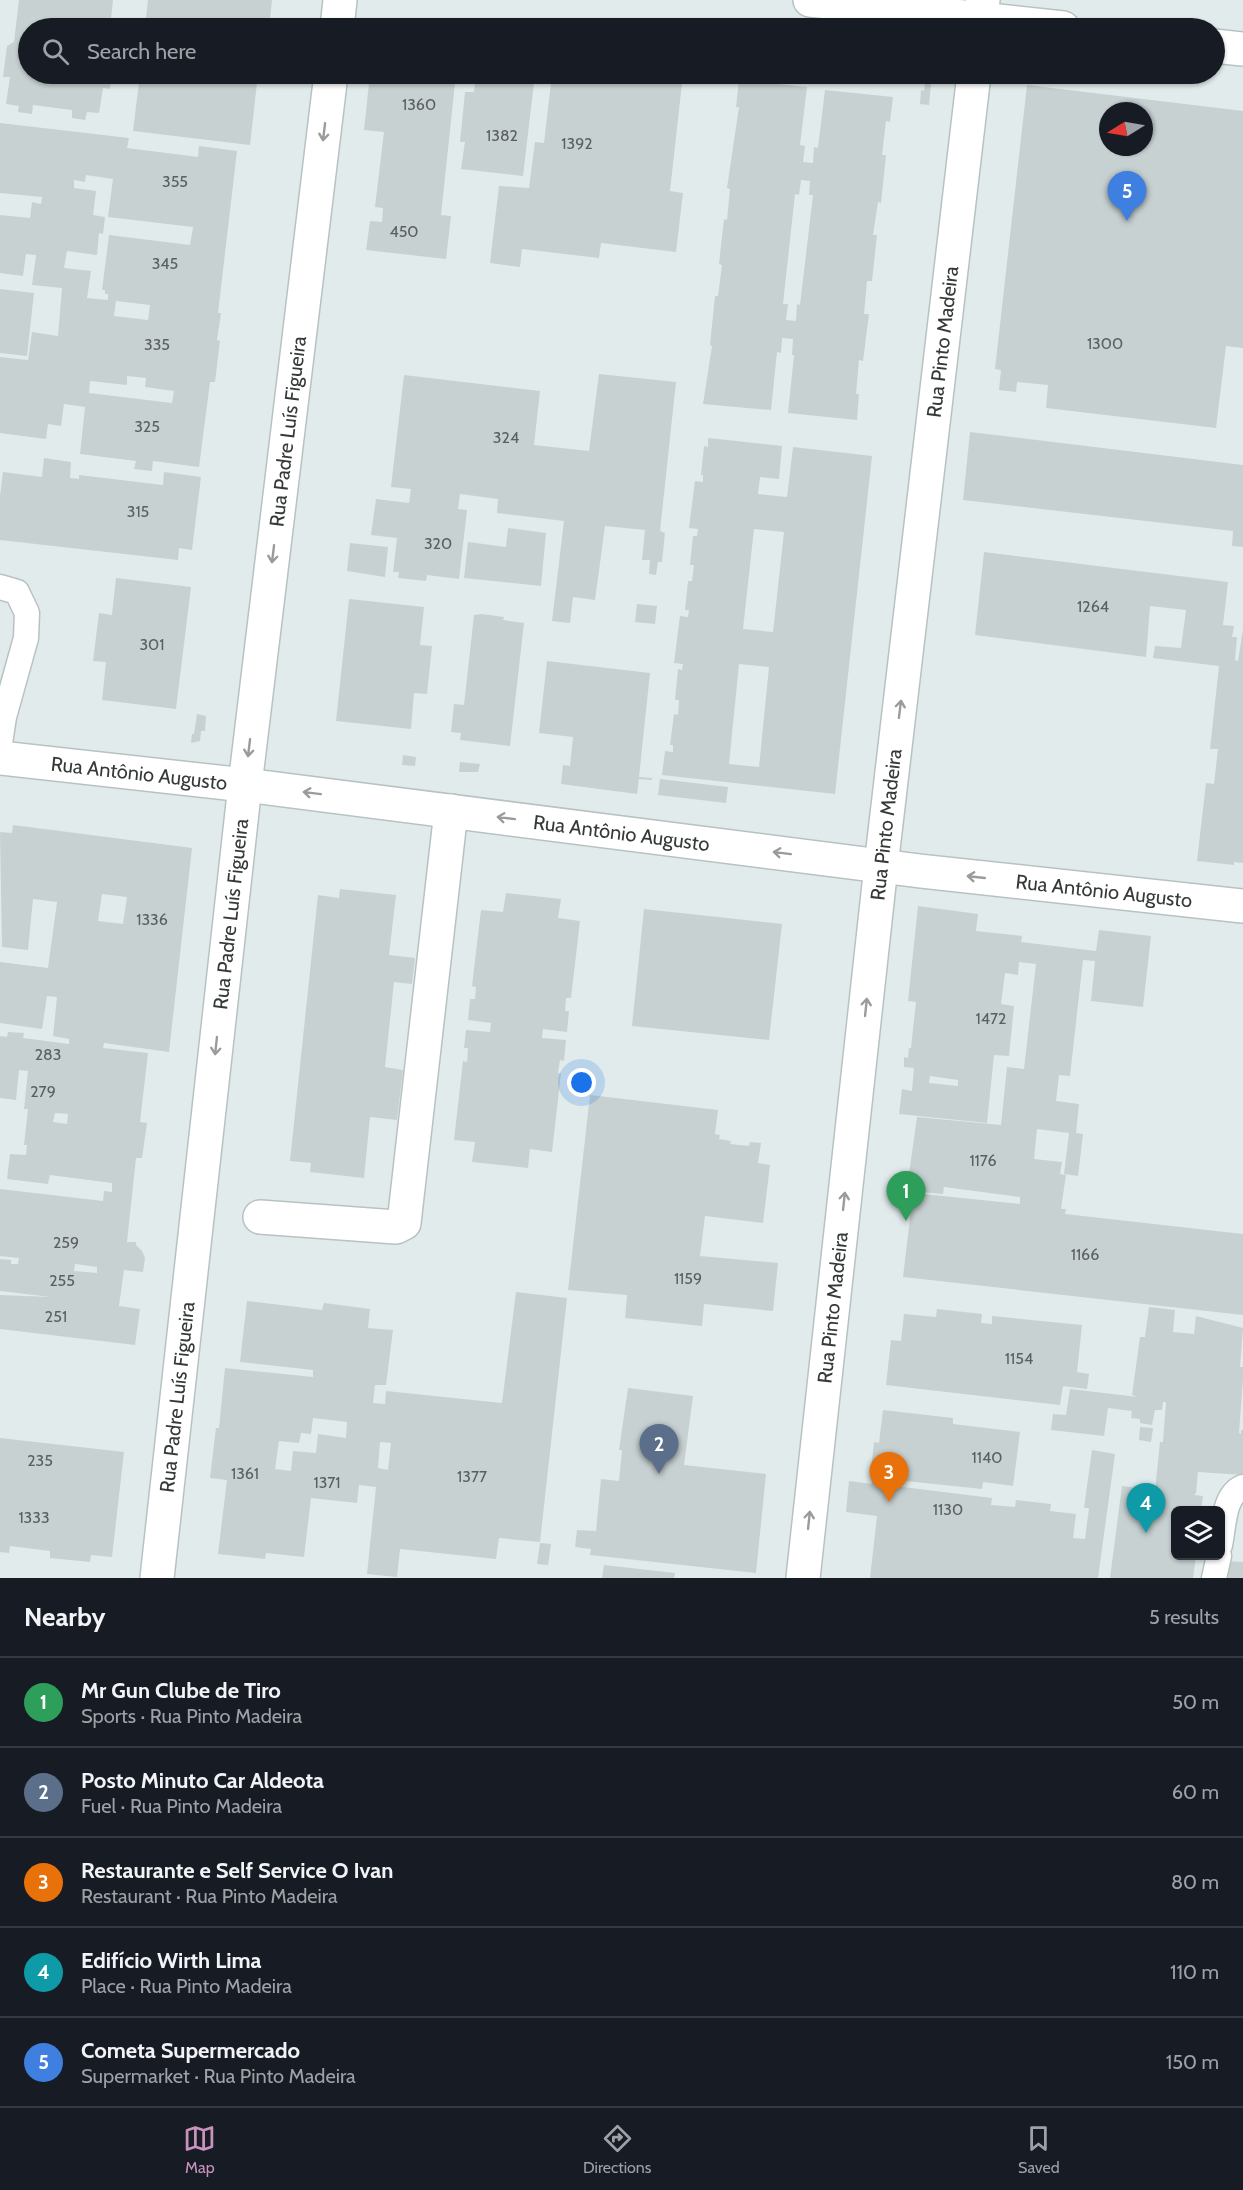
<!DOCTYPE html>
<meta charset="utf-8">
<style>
:root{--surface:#171b24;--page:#242831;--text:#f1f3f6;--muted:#9ea1a6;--line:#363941;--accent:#c992bc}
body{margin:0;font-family:Cabin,sans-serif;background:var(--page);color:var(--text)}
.controls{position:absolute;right:18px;bottom:18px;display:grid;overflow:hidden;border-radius:9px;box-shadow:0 2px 4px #0004}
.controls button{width:54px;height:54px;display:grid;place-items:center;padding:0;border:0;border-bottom:2px solid var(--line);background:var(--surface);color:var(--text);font:30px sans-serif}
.compass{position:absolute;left:1099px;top:102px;width:54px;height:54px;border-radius:50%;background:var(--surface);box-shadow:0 2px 4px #0004;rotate:259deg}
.you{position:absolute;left:582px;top:1083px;width:21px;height:21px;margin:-15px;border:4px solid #fff;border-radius:50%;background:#1a73e8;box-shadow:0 0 0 9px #1a73e833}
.badge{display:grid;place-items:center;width:39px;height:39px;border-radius:50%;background:var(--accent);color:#fff;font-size:20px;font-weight:700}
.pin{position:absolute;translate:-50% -50px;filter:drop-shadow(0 2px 3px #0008)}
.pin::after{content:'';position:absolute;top:32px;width:21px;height:18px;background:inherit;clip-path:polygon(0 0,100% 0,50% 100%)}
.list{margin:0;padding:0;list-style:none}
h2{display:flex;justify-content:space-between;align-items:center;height:78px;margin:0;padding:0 24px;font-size:26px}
h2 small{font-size:20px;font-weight:400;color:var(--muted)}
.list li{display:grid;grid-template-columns:39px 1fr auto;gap:18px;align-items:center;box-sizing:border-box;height:90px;padding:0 24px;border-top:2px solid var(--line)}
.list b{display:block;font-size:22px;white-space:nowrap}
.list p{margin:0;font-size:20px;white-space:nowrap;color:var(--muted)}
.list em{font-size:20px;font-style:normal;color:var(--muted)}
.icon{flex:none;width:33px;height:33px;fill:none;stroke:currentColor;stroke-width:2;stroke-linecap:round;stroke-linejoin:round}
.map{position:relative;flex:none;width:1243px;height:1578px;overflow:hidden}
.search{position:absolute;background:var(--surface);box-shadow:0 2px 4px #0004;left:18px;right:18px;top:18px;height:66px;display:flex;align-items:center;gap:15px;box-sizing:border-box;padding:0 21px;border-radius:33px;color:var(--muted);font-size:22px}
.sheet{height:528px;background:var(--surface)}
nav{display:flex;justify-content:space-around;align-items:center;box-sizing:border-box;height:84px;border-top:2px solid var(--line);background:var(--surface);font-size:16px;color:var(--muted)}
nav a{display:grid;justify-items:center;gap:3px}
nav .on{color:var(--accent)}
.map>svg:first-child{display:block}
.building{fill:#c7d1d2;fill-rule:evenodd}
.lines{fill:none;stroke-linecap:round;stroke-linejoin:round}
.service-casing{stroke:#b8c2c3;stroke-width:27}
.minor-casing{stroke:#b8c2c3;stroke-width:36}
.tertiary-casing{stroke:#b8c2c3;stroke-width:36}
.secondary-casing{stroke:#b8c2c3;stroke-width:36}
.service{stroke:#fff;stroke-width:24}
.minor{stroke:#fff;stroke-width:33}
.tertiary{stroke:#fff;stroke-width:33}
.secondary{stroke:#fff;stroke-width:33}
.oneway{stroke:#9a9c9c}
.labels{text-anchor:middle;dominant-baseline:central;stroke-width:4.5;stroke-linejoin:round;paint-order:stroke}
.number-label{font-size:16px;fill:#5a5f5f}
.street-label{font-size:20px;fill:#353939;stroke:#e1ebec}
</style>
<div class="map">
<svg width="1243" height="1578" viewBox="0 0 1243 1578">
<rect width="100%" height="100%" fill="#e1ebec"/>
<!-- building -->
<path class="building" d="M19,0H113L110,28H28V74H112L110,89L103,88L99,113L87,112L85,120L72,118V110L33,105L32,114L18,112L19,106L6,104L10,77H3L7,46L14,42Z
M148,0H272L269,28H145Z
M376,21L432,27V28H375Z
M140,74H258L250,145L133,131Z
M370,74H456L441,215L451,216L446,259L366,250L370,221L382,222L383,208L375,207L384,132L364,130Z
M476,74H535L523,176L461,169L465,142H460L465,92H474Z
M552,74H683L670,191L683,193L676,252L601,243L599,258L522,249L520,267L490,263L499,186L529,188L535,142L544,143Z
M926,74H932L929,105L920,104L921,90L924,91Z
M739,80L807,87L800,145L805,146L803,162L813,163L814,147L818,148L825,90L893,97L890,122L886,121L882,155H886L881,203L878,202L873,235H877L872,281H867L864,314H869L863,361L859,360L856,394H859L857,420L788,413L794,355H792L793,339L782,338L781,353L777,352L771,410L703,404L712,346L710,345L715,296H718L722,265L719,264L724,219L727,220L730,189L727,188L739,107H736ZM801,180L810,181L809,195H813L800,305L797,304L796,321L786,320L788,304H783L795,194L799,195Z
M1027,85L1243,111V348L1226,346L1216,428L1046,408L1048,385L1017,382L1016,392L999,390L1001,370L995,369ZM1108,111H1144V147H1108Z
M0,123L129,138L127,148L198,157L199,146L237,151L218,313H221L217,340L220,341L215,382H210L199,467L153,461L152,471L134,469L136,461L80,454L85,407L64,404L61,426L48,424L46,439L0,433V357L28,360L32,332L58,336L62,288L32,285L36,255L26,254L23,276L0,273V215L30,218L32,202L41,204L42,197L0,193ZM86,175L113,179L108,217L193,227L190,245L109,235L102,290H105V294H108V300L87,298L91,271L64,268L67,251L97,255L99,233L103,234L105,217L93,215L96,191L74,188V180L85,182ZM116,301L150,305L148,320L114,316ZM127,376L146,378L145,387L174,391L172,403L89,393L90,381L127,385Z
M0,289L34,293L27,356L0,353Z
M599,374L676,382L660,531L665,533L662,562H658L656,575L649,574L650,560H642L645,530L605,526L595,600L573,597L570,623L552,621L564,521L497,513L498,499L460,494L458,509L467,510L459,579L427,575L426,581L398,578L399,572H393L397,538L371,535L376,499L409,503L411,489L391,487L404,375L540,391L534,445L589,451Z
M970,432L1243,465V547L1232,546L1233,531L963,500Z
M708,438L782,446L779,479L760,477L758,494L787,497L793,447L872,456L835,794L662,775L665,751L673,752V745H670L674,714L678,715L679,700H675L678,669L682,670L683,664L674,663L680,616L688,617L689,610H685L688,581H692L694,565H690L693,536H697L698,529L689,528L695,481L703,482V475H701L704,446L708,447ZM754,529L784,532L773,632L743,629ZM739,664L769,667L759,767L729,764Z
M44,458L71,462L70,478L79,479V475L163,485L164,472L201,477L192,550L179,548L178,560L0,540V496L3,472L42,477Z
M508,528L546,533L541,586L464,578L468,542L506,547Z
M350,543L388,547L385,577L347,571Z
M984,552L1228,582L1223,625L1234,626L1232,637H1237L1235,660L1238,661L1243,629V863L1234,862V865L1197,861L1206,783L1214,784L1218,749H1210L1219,666L1153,658L1155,646L1181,648L1186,610L1150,606L1146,657L975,635Z
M116,578L191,587L176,709L102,700L106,662L93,661L99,613L112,615Z
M349,599L424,607L420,645L432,646L427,694L414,693L411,729L336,721Z
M637,604L657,606L655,624L635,622Z
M482,614L504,617L503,620L524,623L510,746L460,740L461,733L451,732L454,704L464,705L474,615Z
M547,661L650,673L639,777L652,778V780L639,779L637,794L561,784L563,765L570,766L573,737L539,733Z
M197,714L206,716L205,731H201L200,741L191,743L192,734H194Z
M403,755L416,757L415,766L402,765Z
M460,762L480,764L478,772H459Z
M660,779L728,787L726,803L658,795Z
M13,825L192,848L169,1052L104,1043L103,1048L148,1053L140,1122L147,1123L142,1158H136L127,1242H136V1245L142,1251L145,1258L143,1272L124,1270L119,1306L140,1309L135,1345L0,1329V1295L51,1297L0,1291V1259L11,1260V1264H18L19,1258L0,1256V1189L103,1201L104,1191L112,1192V1183L50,1175L48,1184L7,1179L10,1154L26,1155L27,1145H24L28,1109H24L28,1071L19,1070L16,1100L0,1098V1036L7,1037L8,1032L24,1033L23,1038L69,1044V1039L53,1036L57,997L47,996L42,1029L0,1023V962L48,968L57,902L33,899L28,950L2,947L0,832L12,833ZM102,894L127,897L123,924L98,921ZM55,1113L68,1114L67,1124L53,1122ZM75,1264L97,1267V1273L74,1271Z
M340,889L396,895L389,955L415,958L412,984L394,982L385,1067L403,1070L397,1120L370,1117L364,1178L310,1172L311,1163L290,1161L318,895L339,898Z
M506,893L561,899L558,918L580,921L571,998H566L565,1011H569L567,1032L543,1029L542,1038L566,1040L564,1061L560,1060L558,1073H561L552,1152L530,1149L528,1168L472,1162L475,1142L454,1140L463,1061L467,1062L468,1048H464L466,1030L490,1032L491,1023L468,1020L470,999H475L476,987L472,986L481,910L503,912Z
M918,906L978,914L976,931L1022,936L1021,942L1096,951L1099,930L1151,936L1143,1007L1091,1001L1095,961L1083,960L1070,1076L1059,1075L1056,1101L1079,1104L1076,1133L1083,1134L1078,1176L1064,1174L1069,1133L1037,1129L1034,1159L1062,1162L1060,1174L1066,1175L1061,1209H1066L1065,1214L1243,1234V1315L903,1277L913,1193L1020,1204V1197L944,1187L943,1194L921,1192L923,1183L908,1181L917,1117L1001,1125L1007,1067L1024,1069L1036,964L1019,962L1018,975L1005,973L1001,1004L1014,1006L1009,1056L994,1055L987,1123L899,1114L902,1089L912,1091L914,1068L904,1067V1057L908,1058L909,1048H911L916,1002L908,1001ZM930,1076L958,1080V1086L929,1083Z
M644,909L782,924L769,1040L632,1026Z
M590,1095L718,1110L715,1134L720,1135L719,1139L731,1141L730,1144L749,1146L750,1142L761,1143L758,1163L770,1165L763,1223L705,1216L700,1256L778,1263L773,1311L704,1304L702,1326L625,1318L627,1295L568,1290Z
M516,1292L567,1298L540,1542L499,1538L496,1559L400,1549L397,1577L367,1574L376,1487L359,1485L357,1503L311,1498L304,1557L266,1553L265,1559L218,1554L227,1480L210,1478L216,1428H219L225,1368L313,1377V1370L240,1362L247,1301L322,1310L324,1303L370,1309L368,1328L393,1330L386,1385H375L373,1403L385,1404L386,1391L502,1403ZM313,1418L347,1422L346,1438L318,1434L316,1453L293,1451L291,1471L275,1469L279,1441L299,1443L301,1433L311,1434ZM380,1442L391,1443L388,1470L378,1468Z
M1149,1307L1175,1310L1173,1332L1194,1334L1196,1316L1243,1328L1240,1367H1243V1379L1239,1433L1241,1434V1430H1243V1475L1198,1472L1196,1493L1194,1495L1203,1496L1201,1510H1176V1556H1196L1193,1578H1110L1122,1486L1155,1490L1160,1442H1163L1166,1402H1163L1162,1410H1155L1152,1425L1140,1423V1419L1131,1418L1132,1411L1108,1408L1104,1436L1051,1430L1053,1414L1066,1415L1070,1389L1138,1397L1132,1395L1140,1337H1145Z
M937,1309L982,1314L981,1323L992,1324V1316L1082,1325L1077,1372L1089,1374L1087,1389L1063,1386L1060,1405L886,1385L891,1340L901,1341L904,1314L936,1317Z
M628,1388L693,1396L684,1465L766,1474L756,1573L590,1555L591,1549L575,1547L577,1530L596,1531L601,1479L619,1481L622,1450H619Z
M883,1410L953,1418V1424L1020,1432L1013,1486L983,1482L982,1489L896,1480L895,1486L992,1498L991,1505L1015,1507L1016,1500L1051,1504L1050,1511L1076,1514L1073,1538L1085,1539L1089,1508H1084L1092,1450L1115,1454L1098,1578H870L877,1516L846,1512L849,1481L872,1484L873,1470H871L874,1442L879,1443Z
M1140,1427L1153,1428L1151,1442L1139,1440Z
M0,1438L124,1452L112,1557L91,1555L90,1562L50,1558V1551L10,1546L9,1553L0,1552Z
M540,1543L551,1544L548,1565L537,1564Z
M1226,1561L1243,1562V1578H1224Z
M604,1565L675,1573L674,1578H602Z"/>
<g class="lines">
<!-- service casing -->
<g class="service-casing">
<path id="service" d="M0,587L17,592L27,613L26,638L4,717L0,743
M1220,1545C1224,1527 1223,1495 1243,1487
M1214,1578L1219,1556"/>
</g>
<!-- minor casing -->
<g class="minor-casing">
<g id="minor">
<path d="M337,28L340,0"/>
<path d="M260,1217L396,1227L404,1223L451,811"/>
<path id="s1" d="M157,1578L245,785L331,74"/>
</g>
</g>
<!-- tertiary casing -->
<g class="tertiary-casing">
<g id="tertiary">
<path d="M810,0L1063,28"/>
<path d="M1214,46L1243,49"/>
<path id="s2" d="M0,758L245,785L920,871L1243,906"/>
</g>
</g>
<!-- secondary casing -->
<g class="secondary-casing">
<g id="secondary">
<path d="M979,28L983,0"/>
<path id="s3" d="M803,1578L881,866L974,74"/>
</g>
</g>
<!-- service -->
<use href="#service" class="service"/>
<!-- minor -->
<use href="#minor" class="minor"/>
<!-- tertiary -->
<use href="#tertiary" class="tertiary"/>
<!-- secondary -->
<use href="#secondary" class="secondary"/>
</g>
<!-- one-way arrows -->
<defs><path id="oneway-shaft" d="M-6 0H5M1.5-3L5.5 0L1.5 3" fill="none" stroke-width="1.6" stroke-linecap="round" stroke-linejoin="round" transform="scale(1.5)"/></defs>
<g class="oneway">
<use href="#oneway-shaft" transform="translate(324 132) rotate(97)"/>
<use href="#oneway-shaft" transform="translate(273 554) rotate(97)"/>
<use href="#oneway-shaft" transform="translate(900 709) rotate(-83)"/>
<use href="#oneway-shaft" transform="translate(249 748) rotate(97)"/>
<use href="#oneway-shaft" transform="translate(312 793) rotate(-173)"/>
<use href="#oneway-shaft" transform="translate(506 818) rotate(-173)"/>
<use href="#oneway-shaft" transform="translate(782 853) rotate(-173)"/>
<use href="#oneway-shaft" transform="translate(976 877) rotate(-174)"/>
<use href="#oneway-shaft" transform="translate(866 1007) rotate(-84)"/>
<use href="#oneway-shaft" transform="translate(216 1046) rotate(96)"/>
<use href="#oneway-shaft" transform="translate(844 1201) rotate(-84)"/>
<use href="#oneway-shaft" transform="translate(809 1520) rotate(-84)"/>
</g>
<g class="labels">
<!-- number labels -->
<g class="number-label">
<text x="419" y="104">1360</text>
<text x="502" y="135">1382</text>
<text x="577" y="143">1392</text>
<text x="175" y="181">355</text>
<text x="404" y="231">450</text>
<text x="165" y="263">345</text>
<text x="1105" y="343">1300</text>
<text x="157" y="344">335</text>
<text x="147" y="426">325</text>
<text x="506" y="437">324</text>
<text x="138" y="511">315</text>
<text x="438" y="543">320</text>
<text x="1093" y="606">1264</text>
<text x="152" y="644">301</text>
<text x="152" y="919">1336</text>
<text x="991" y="1018">1472</text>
<text x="48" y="1054">283</text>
<text x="43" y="1091">279</text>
<text x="983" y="1160">1176</text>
<text x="66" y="1242">259</text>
<text x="1085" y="1254">1166</text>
<text x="688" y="1278">1159</text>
<text x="62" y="1280">255</text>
<text x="56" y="1316">251</text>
<text x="1019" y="1358">1154</text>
<text x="987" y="1457">1140</text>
<text x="40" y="1460">235</text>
<text x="245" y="1473">1361</text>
<text x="472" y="1476">1377</text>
<text x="327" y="1482">1371</text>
<text x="948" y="1509">1130</text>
<text x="34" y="1517">1333</text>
</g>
<!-- street labels -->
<g class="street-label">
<text stroke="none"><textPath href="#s3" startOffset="1244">Rua Pinto Madeira</textPath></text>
<text stroke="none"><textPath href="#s1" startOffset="1154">Rua Padre Luís Figueira</textPath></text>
<text stroke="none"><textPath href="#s2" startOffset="140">Rua Antônio Augusto</textPath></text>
<text stroke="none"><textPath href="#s3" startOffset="758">Rua Pinto Madeira</textPath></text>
<text stroke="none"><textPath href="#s2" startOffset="626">Rua Antônio Augusto</textPath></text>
<text stroke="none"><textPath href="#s2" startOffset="1112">Rua Antônio Augusto</textPath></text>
<text stroke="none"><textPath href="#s1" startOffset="668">Rua Padre Luís Figueira</textPath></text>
<text stroke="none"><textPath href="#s3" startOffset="272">Rua Pinto Madeira</textPath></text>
<text stroke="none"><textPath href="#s1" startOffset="182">Rua Padre Luís Figueira</textPath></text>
</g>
</g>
</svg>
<div class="controls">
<button><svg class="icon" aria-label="layers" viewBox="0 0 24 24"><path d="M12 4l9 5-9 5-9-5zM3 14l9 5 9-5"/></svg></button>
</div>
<svg class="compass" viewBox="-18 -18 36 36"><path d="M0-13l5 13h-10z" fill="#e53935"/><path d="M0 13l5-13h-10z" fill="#9ea1a6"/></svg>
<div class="you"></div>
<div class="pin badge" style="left:906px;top:1221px;background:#2e9e5b">1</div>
<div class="pin badge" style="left:659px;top:1474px;background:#5c6f8a">2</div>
<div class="pin badge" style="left:889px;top:1502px;background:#e8710a">3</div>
<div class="pin badge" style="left:1146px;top:1533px;background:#0f9aa8">4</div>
<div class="pin badge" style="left:1127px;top:221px;background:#3f7fe0">5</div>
<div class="search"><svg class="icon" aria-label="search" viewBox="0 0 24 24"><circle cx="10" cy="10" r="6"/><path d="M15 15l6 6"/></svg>Search here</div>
</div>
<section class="sheet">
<h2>Nearby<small>5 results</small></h2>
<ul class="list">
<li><span class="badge" style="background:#2e9e5b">1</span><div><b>Mr Gun Clube de Tiro</b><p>Sports · Rua Pinto Madeira</p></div><em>50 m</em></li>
<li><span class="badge" style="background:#5c6f8a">2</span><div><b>Posto Minuto Car Aldeota</b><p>Fuel · Rua Pinto Madeira</p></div><em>60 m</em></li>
<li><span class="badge" style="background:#e8710a">3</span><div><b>Restaurante e Self Service O Ivan</b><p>Restaurant · Rua Pinto Madeira</p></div><em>80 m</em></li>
<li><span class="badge" style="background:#0f9aa8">4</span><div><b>Edifício Wirth Lima</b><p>Place · Rua Pinto Madeira</p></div><em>110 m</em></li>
<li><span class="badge" style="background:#3f7fe0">5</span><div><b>Cometa Supermercado</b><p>Supermarket · Rua Pinto Madeira</p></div><em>150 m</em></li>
</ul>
</section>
<nav>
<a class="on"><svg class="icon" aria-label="map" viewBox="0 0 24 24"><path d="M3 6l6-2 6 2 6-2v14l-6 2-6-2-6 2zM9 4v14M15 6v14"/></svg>Map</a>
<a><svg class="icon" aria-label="directions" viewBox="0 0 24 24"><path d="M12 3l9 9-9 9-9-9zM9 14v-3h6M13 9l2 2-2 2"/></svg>Directions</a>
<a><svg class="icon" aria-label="saved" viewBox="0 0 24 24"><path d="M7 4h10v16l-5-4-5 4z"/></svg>Saved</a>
</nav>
